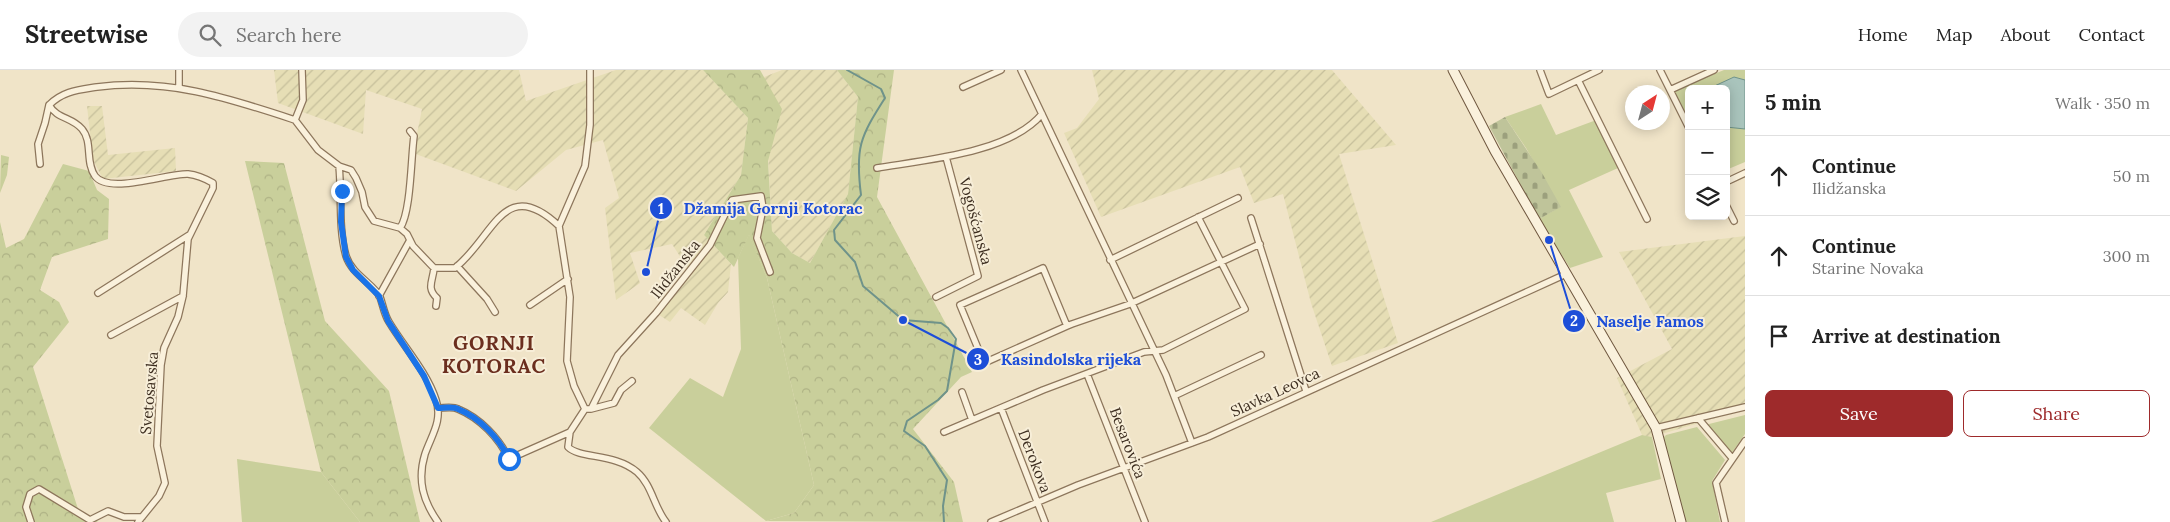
<!DOCTYPE html>
<meta charset="utf-8">
<style>
:root{--surface:#fff;--page:#f2f2f2;--text:#222;--muted:#767676;--line:#e0e0e0;--accent:#9e2a2b}
body{margin:0;font-family:Lora,serif;background:var(--page);color:var(--text)}
.controls{position:absolute;right:15px;top:15px;display:grid;overflow:hidden;border-radius:8px;box-shadow:0 2px 12px #0003}
.controls button{width:45px;height:45px;display:grid;place-items:center;padding:0;border:0;border-bottom:1px solid var(--line);background:var(--surface);color:var(--text);font:25px sans-serif}
.compass{position:absolute;left:1625px;top:15px;width:45px;height:45px;border-radius:50%;background:var(--surface);box-shadow:0 2px 12px #0003;rotate:36deg}
.stop{position:absolute;width:15px;height:15px;margin:-11px;border:4px solid #1a73e8;border-radius:50%;background:#fff}
.stop.end{background:#1a73e8;border-color:#fff;box-shadow:0 1px 5px #0008}
.list{margin:0;padding:0;list-style:none}
h2{display:flex;justify-content:space-between;align-items:center;height:65px;margin:0;padding:0 20px;font-size:21px}
h2 small{font-size:16px;font-weight:400;color:var(--muted)}
.list li{display:grid;grid-template-columns:32px 1fr auto;gap:15px;align-items:center;box-sizing:border-box;height:80px;padding:0 20px;border-top:1px solid var(--line)}
.list b{display:block;font-size:19px;white-space:nowrap}
.list p{margin:0;font-size:16px;white-space:nowrap;color:var(--muted)}
.list em{font-size:16px;font-style:normal;color:var(--muted)}
.actions{display:flex;gap:10px;padding:15px 20px}
.actions a{flex:1;padding:11px 0;border:1px solid var(--accent);border-radius:8px;text-align:center;font-size:18px;color:var(--accent)}
.actions .main{background:var(--accent);color:#fff}
.icon{flex:none;width:28px;height:28px;fill:none;stroke:currentColor;stroke-width:2;stroke-linecap:round;stroke-linejoin:round}
.map{position:relative;flex:none;width:1745px;height:452px;overflow:hidden}
header{display:flex;align-items:center;gap:30px;box-sizing:border-box;height:70px;padding:0 25px;background:var(--surface);border-bottom:1px solid var(--line)}
header strong{font-size:24px}
nav{display:flex;gap:28px;margin-inline-start:auto;font-size:18px}
.search{width:350px;height:45px;background:var(--page);display:flex;align-items:center;gap:12px;box-sizing:border-box;padding:0 18px;border-radius:28px;color:var(--muted);font-size:19px}
main{display:flex}
aside{flex:1;background:var(--surface)}
.map>svg:first-child{display:block}
.farmland{fill:url(#farmland-furrows)}
.green{fill:#c9cf9b}
.forest{fill:url(#forest-crowns)}
.cemetery{fill:url(#cemetery-stones)}
.water{fill:#a9c4bc;stroke:#6f938a}
.lines{fill:none;stroke-linecap:round;stroke-linejoin:round}
.stream{stroke:#6f938a;stroke-width:2}
.street-casing{stroke:#8d765c;stroke-width:8}
.secondary-casing{stroke:#6f573f;stroke-width:11}
.street{stroke:#faf1dc;stroke-width:5.5}
.secondary{stroke:#faf1dc;stroke-width:9}
.route{stroke:#1a73e8;stroke-width:6}
.labels{text-anchor:middle;dominant-baseline:central;stroke-width:4;stroke-linejoin:round;paint-order:stroke}
.street-label{font-size:15px;fill:#3d2e20;stroke:#f7eed8}
.district-label{font-size:20px;font-weight:bold;letter-spacing:1px;fill:#6b2e1e;stroke:#f7eed8}
.leader{fill:none;stroke:#1d4ed8;stroke-width:2}
.callout-dot{fill:#1d4ed8;stroke:#f7eed8;stroke-width:2}
.mark-label{font-size:15px;text-anchor:middle;font-weight:bold;fill:#fff}
.callout-label{font-size:16px;text-anchor:middle;font-weight:bold;fill:#1d4ed8;stroke:#f7eed8;stroke-width:4;stroke-linejoin:round;paint-order:stroke}
</style>
<header>
<strong>Streetwise</strong>
<div class="search"><svg class="icon" aria-label="search" viewBox="0 0 24 24"><circle cx="10" cy="10" r="6"/><path d="M15 15l6 6"/></svg>Search here</div>
<nav><a>Home</a><a>Map</a><a>About</a><a>Contact</a></nav>
</header>
<main>
<div class="map">
<svg width="1745" height="452" viewBox="0 0 1745 452">
<defs>
<pattern id="farmland-furrows" width="10" height="10" patternUnits="userSpaceOnUse" patternTransform="scale(1.25)"><rect width="10" height="10" fill="#e6deb5"/><path d="M-1 1l2-2M0 10L10 0M9 11l2-2" fill="none" stroke="#c6bf9b"/></pattern>
<pattern id="forest-crowns" width="20" height="18" patternUnits="userSpaceOnUse" patternTransform="scale(1.25)"><rect width="20" height="18" fill="#c9cf9b"/><path d="M2 6a3 3 0 1 1 6 0M12 15a3 3 0 1 1 6 0" fill="none" stroke="#aeb285"/></pattern>
<pattern id="cemetery-stones" width="16" height="16" patternUnits="userSpaceOnUse" patternTransform="scale(1.25)"><rect width="16" height="16" fill="#bfc49a"/><path d="M2 7V4a2 2 0 0 1 4 0v3zM10 15v-3a2 2 0 0 1 4 0v3z" fill="#9ca07d"/></pattern>
</defs>
<rect width="100%" height="100%" fill="#f0e4c8"/>
<!-- farmland -->
<path class="farmland" d="M274,0H519L526,31L616,0H703L748,48L741,105L704,165L731,194L728,222L718,233L705,255L681,238L670,252L653,241L692,205L672,174L630,183L640,213L616,230L605,138L619,128L603,70L566,80L516,121L413,83L422,39L366,20L363,64L278,33Z
M782,0H837L858,27L848,124L810,193L792,183L772,161L764,7Z
M1092,0H1332L1396,75L1339,84L1398,273L1332,296L1311,233L1283,124L1254,133L1240,97L1101,147L1064,63L1077,58L1099,29Z
M87,36H102L108,85L175,78L176,101L103,109L93,90Z
M1745,166V339L1652,367L1642,365L1617,308L1672,279L1619,182Z"/>
<!-- green -->
<path class="green" d="M1724,0H1745V92L1726,100V19H1689V51L1673,21Z
M1541,34L1556,65L1599,49L1618,98L1569,120L1603,187L1570,198L1539,149L1560,137L1526,78L1505,47Z
M749,164L767,208L814,415L794,443L766,451L649,358L690,308L723,327L741,279L738,188Z
M1745,345V364L1731,384L1705,355Z
M1697,357L1725,390L1712,411L1720,452H1685L1662,369L1666,365Z
M1642,365L1652,367L1661,409L1606,423L1614,452H1431Z
M237,389L321,402L360,452H242Z"/>
<!-- forest -->
<path class="forest" d="M703,0H760L782,39L768,91L772,161L792,183L810,193L848,124L858,27L837,0H894L877,127L972,302L961,307L913,359L954,412L963,452L766,451L794,443L814,415L767,208L749,165L734,197L704,165L741,105L748,48Z
M1,85L9,87L7,105L0,123Z
M245,91L284,93L325,251L389,321L420,452H360L321,402Z
M63,94L89,101L97,120L109,129L108,169L52,187L40,220L59,232L69,252L33,297L78,439L98,452H0V152L6,178L24,169Z"/>
<!-- cemetery -->
<path class="cemetery" d="M1505,47L1542,103L1561,137L1539,149L1489,56Z"/>
<!-- water -->
<path class="water" d="M1734,7L1745,10V59L1726,57V19H1708Z"/>
<g class="lines">
<!-- stream -->
<path class="stream" d="M847,0L881,19L885,28C860,67 855,78 861,125L834,160L835,170L855,192L863,216L903,250L941,253L948,258L956,269L947,321L938,330L907,351L904,361L925,376L947,410L943,436L944,452"/>
<!-- street casing -->
<g class="street-casing">
<path id="street" d="M179,0V17
M590,0V55L585,96L559,156L570,227L567,291L574,316L585,339L570,362L568,377C580,389 615,383 637,402C652,415 654,437 666,452
M1021,0L1166,305L1192,373
M1540,0L1549,24L1599,0
M1660,0L1689,58
M1578,10L1647,149
M963,17L1001,0
M1670,20L1714,0
M295,50L318,80L339,96L351,100L356,108L362,122L365,137L374,151L400,158L407,164L413,176L434,198H455C494,167 504,104 559,156
M295,50L303,30L302,0
M40,94L38,74L45,53L49,35
M339,96C342,125 338,157 346,186C352,205 374,214 380,227C383,235 384,244 389,252C404,277 427,302 436,330C443,351 431,366 425,384C417,410 423,431 438,452
M877,98C925,90 1010,83 1042,44
M1726,112L1745,103
M1726,135L1734,151
M1251,148L1306,321
M400,158C411,143 411,87 414,66L410,61
M1110,190L1238,128
M457,196L487,229L495,242
M434,198C433,211 426,218 437,228L436,236
M98,223L189,165
M379,226L410,170
M936,227L978,206L946,87
M530,235L568,209
M1067,256L1043,198L960,235L984,293L1067,256L1072,254L1130,234L1260,174
M111,265L183,226
M1087,304L1145,452
M962,322L972,350
M1174,326L1261,285
M438,338C444,338 453,336 458,339C480,348 499,368 509,389L570,362
M1001,338L1045,452
M585,339H591L618,285L656,243L710,175L732,130L761,126L763,138L757,168L770,202
M591,339L614,333L621,320L632,311
M1698,348L1732,388
M1656,358L1745,337
M944,362L1043,320L1144,282L1163,280L1245,239L1198,147
M31,452L26,437L30,424L39,419L90,450L108,441L124,447H142
M138,452L159,426L165,413L157,376L161,295L164,278L178,247L183,226L188,169L213,118V113C206,109 197,105 188,104C168,103 109,125 95,106C85,92 93,72 82,59C72,47 57,49 49,35C63,21 78,20 97,17C169,8 228,28 295,50
M991,452L1078,415L1208,367L1566,204
M1725,452L1716,413L1745,371"/>
</g>
<!-- secondary casing -->
<g class="secondary-casing">
<path id="secondary" d="M1453,0L1495,81L1656,358L1681,452"/>
</g>
<!-- street -->
<use href="#street" class="street"/>
<!-- secondary -->
<use href="#secondary" class="secondary"/>
</g>
<g class="lines">
<!-- route -->
<path class="route" d="M342,121L341,152L346,187L353,200L379,226L388,251L424,306L438,338C444,338 453,336 458,339C480,348 499,368 509,389"/>
</g>
<g class="labels">
<!-- street labels -->
<g class="street-label">
<text transform="translate(976 151) rotate(75)">Vogošćanska</text>
<text transform="translate(675 199) rotate(-52)">Ilidžanska</text>
<text transform="translate(1275 322) rotate(-25)">Slavka Leovca</text>
<text transform="translate(149 323) rotate(-85)">Svetosavska</text>
<text transform="translate(1128 373) rotate(69)">Besarovića</text>
<text transform="translate(1035 391) rotate(69)">Derokova</text>
</g>
<!-- district labels -->
<g class="district-label">
<text x="494" y="272">GORNJI<tspan x="494" dy="23">KOTORAC</tspan></text>
</g>
</g>
<!-- callouts -->
<path class="leader" d="M646 202L661 138M1549 170L1574 251M903 250L978 289"/>
<g class="callout-dot">
<circle cx="646" cy="202" r="5"/>
<circle cx="1549" cy="170" r="5"/>
<circle cx="903" cy="250" r="5"/>
<circle cx="661" cy="138" r="12"/>
<circle cx="1574" cy="251" r="12"/>
<circle cx="978" cy="289" r="12"/>
</g>
<g class="mark-label">
<text x="661" y="144">1</text>
<text x="1574" y="256">2</text>
<text x="978" y="295">3</text>
</g>
<g class="callout-label">
<text x="773" y="144">Džamija Gornji Kotorac</text>
<text x="1650" y="257">Naselje Famos</text>
<text x="1071" y="295">Kasindolska rijeka</text>
</g>
</svg>
<div class="controls">
<button>+</button>
<button>−</button>
<button><svg class="icon" aria-label="layers" viewBox="0 0 24 24"><path d="M12 4l9 5-9 5-9-5zM3 14l9 5 9-5"/></svg></button>
</div>
<svg class="compass" viewBox="-18 -18 36 36"><path d="M0-13l5 13h-10z" fill="#e53935"/><path d="M0 13l5-13h-10z" fill="#767676"/></svg>
<div class="stop" style="left:509px;top:389px"></div>
<div class="stop end" style="left:342px;top:121px"></div>
</div>
<aside>
<h2>5 min<small>Walk · 350 m</small></h2>
<ul class="list">
<li><svg class="icon" aria-label="ahead" viewBox="0 0 24 24"><path d="M12 20V5M6 11l6-6 6 6"/></svg><div><b>Continue</b><p>Ilidžanska</p></div><em>50 m</em></li>
<li><svg class="icon" aria-label="ahead" viewBox="0 0 24 24"><path d="M12 20V5M6 11l6-6 6 6"/></svg><div><b>Continue</b><p>Starine Novaka</p></div><em>300 m</em></li>
<li><svg class="icon" aria-label="arrive" viewBox="0 0 24 24"><path d="M6 21V4h12l-3 4 3 4H6"/></svg><div><b>Arrive at destination</b></div></li>
</ul>
<div class="actions"><a class="main">Save</a><a>Share</a></div>
</aside>
</main>
